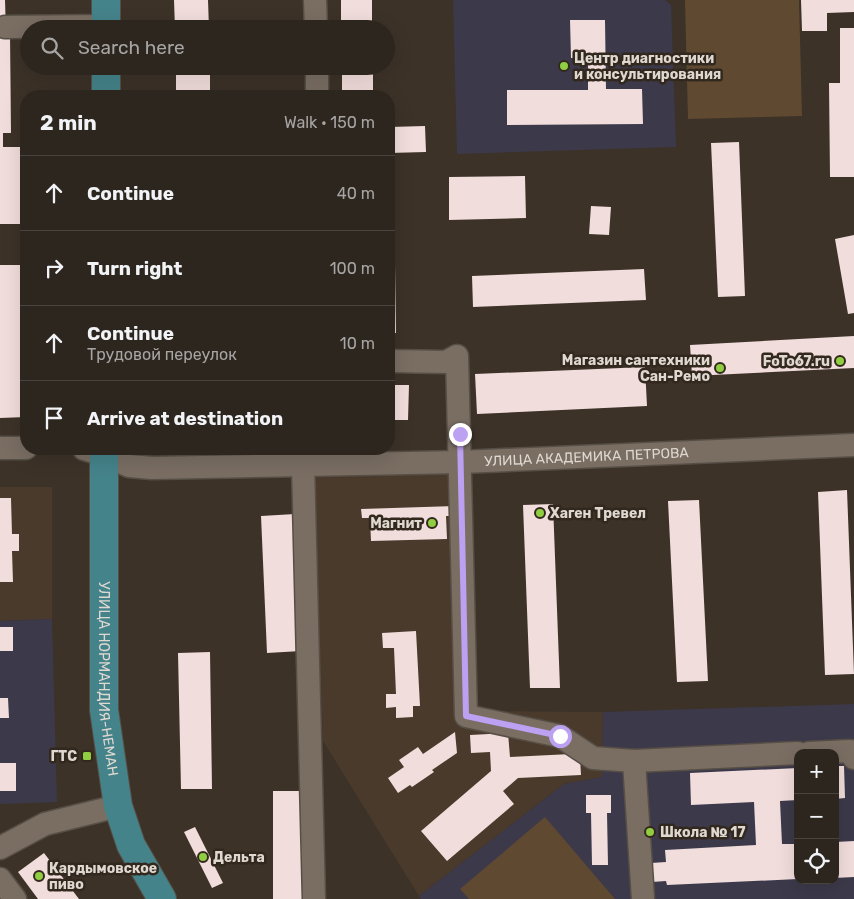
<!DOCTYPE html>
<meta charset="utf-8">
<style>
:root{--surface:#2d261e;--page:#352e27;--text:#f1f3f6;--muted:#a7a5a4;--line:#48433c}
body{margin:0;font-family:Rubik,sans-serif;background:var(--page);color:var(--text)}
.controls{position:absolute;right:15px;bottom:15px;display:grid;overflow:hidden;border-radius:10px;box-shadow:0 5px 20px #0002}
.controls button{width:45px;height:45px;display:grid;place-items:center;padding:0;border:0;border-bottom:1px solid var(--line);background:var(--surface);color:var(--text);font:25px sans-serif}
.stop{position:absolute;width:15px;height:15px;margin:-11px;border:4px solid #bca0f2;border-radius:50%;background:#fff}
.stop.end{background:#bca0f2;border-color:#fff;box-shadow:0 1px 5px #0008}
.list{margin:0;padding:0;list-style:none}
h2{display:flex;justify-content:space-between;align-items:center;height:65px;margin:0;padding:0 20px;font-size:21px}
h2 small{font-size:16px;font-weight:400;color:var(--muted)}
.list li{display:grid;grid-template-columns:32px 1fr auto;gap:15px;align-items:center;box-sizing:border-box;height:75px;padding:0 20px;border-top:1px solid var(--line)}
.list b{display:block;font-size:19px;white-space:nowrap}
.list p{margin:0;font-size:16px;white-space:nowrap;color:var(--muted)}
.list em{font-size:16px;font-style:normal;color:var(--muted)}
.icon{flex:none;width:28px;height:28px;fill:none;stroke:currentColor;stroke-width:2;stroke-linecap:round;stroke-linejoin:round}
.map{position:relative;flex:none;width:854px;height:899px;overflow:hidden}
.search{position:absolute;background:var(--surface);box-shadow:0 5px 20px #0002;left:20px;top:20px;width:375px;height:55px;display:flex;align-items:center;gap:12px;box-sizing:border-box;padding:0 18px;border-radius:28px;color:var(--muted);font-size:19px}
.panel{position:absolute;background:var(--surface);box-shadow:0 5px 20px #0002;left:20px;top:90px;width:375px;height:365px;border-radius:20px}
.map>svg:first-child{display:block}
.built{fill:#493a2b}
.education{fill:#3c394a;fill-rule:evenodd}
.green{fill:#604931}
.building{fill:#f1dddc}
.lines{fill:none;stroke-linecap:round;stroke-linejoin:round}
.minor-casing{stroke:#574f46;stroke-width:25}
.major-casing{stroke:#574f46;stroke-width:30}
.minor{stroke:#7a6e63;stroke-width:22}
.major{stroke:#45838a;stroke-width:28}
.route{stroke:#bca0f2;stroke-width:6}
.poi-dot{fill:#90cd40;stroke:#32281e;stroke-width:2}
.labels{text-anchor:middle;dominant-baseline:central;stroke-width:5;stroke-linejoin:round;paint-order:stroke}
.poi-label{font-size:14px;font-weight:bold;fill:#ded8d1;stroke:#32281e;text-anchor:start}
.street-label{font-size:14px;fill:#ded8d1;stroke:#32281e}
</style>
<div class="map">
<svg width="854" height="899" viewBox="0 0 854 899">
<rect width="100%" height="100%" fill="#3c3228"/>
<!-- built -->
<path class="built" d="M458,469L456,711L603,712L602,777L564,784L419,896L323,741L314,474Z
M0,487H52V619L0,621Z"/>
<!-- education -->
<path class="education" d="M453,0H665L671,5L676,147L457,154Z
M52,619L57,802L0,804V621Z
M854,704V899H421L419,896L564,784L602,777L603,712ZM798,753H835V880H798Z"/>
<!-- green -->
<path class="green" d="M685,0H799L802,116L688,119Z
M545,817L615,899H469L460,889Z"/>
<!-- building -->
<path class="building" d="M0,0H5L6,33H10L11,133H3V147H26V224H0Z
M174,0H208L209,29H175Z
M341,0H372V29H341Z
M801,0H854V12L827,13V31H802Z
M570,20H605L606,89H642L643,124L507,125V90H588V58H571Z
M840,28H854V177H830L829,83H840Z
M176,66H210V96H176Z
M342,66H373V96H342Z
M425,126L426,152L389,153V127Z
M739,142L745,296L718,297L711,143Z
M525,176L526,218L449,220V177Z
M389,196H394L396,333H389Z
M591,206L611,207L609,235L589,234Z
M854,235V313L848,314L835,239Z
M0,265H26V417L0,418Z
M644,269L646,300L473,307L472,276Z
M854,336V368L692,376L690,345Z
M645,367L647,406L477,414L475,374Z
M389,378H392V385H409L408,420H389Z
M847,490L854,674L825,675L818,492Z
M0,498H11L12,534H19V551H12L13,582H0Z
M699,500L708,681L677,682L668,501Z
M553,504L560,688H530L523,505Z
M455,506V516H446L447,539L371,541L370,518H362L361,509Z
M295,514L301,651L267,653L261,516Z
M0,627H13V651H0Z
M416,631L420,706H413V717L396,718V707L386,708V694H396L394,648H383L382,633Z
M210,652L212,789H181L178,653Z
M0,698H8L9,718H0Z
M455,732L457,753L432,770L434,772L412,787L410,785L398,793L388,778L404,767L399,760L418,747L423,754Z
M508,733L510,757L571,754L572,758L580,757L581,775L518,778L503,791L514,804L447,861L421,831L491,771L490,752L471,753L470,735Z
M0,763H16V791H0Z
M835,766H844L845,798L835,799Z
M798,768V800L780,801L782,844H798V879L667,885L666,881L652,882L651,863L666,862L665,850L756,845L754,802L691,805L690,773Z
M273,791H303V899H273Z
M586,795H611V813H607L608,865H592L591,813H586Z
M195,827L223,883L212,888L184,832Z
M854,841V877L835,878V842Z
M44,853L79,899H38L18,872Z"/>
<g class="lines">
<!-- minor casing -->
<g class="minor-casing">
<g id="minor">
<path d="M315,0L316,29"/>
<path d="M5,27L106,26"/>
<path d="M317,66V96"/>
<path d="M389,361L446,362L457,356L466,716L560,736L593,758L634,761L798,753"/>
<path d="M0,448H26"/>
<path id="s1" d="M84,449L104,455L129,466L152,468L461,462L854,445"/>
<path d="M303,464L314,899"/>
<path d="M809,753L850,751L854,758"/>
<path d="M634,761L643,899"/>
<path d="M0,848L45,824L118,806"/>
<path d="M0,879L15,899"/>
</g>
</g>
<!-- major casing -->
<g class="major-casing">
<g id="major">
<path d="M106,29V0"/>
<path d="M106,96V66"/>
<path id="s2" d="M104,449V710L118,806L131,845L162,899"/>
</g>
</g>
<!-- minor -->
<use href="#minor" class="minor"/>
<!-- major -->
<use href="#major" class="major"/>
</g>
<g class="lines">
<!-- route -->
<path class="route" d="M460,434L466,716L560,736"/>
</g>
<!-- markers -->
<g class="poi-dot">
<circle cx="564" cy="66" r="5"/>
<circle cx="840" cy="361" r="5"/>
<circle cx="720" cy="368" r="5"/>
<circle cx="540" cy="513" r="5"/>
<circle cx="432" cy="523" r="5"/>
<rect x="82" y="751" width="10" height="10" rx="2.5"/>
<circle cx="650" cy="832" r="5"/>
<circle cx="203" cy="857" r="5"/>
<circle cx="39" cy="876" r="5"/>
</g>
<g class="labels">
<!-- poi labels -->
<g class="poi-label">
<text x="574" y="58">Центр диагностики<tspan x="574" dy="16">и консультирования</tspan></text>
<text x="710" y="360" text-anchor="end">Магазин сантехники<tspan x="710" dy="16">Сан-Ремо</tspan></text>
<text x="830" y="361" text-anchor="end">FoTo67.ru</text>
<text x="550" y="513">Хаген Тревел</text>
<text x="422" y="523" text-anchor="end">Магнит</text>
<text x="77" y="756" text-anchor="end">ГТС</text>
<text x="660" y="832">Школа № 17</text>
<text x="213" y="857">Дельта</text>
<text x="49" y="868">Кардымовское<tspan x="49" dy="16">пиво</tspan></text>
</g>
<!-- street labels -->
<g class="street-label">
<text stroke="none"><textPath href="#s1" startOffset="506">УЛИЦА АКАДЕМИКА ПЕТРОВА</textPath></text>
<text stroke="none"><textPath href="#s2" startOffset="230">УЛИЦА НОРМАНДИЯ-НЕМАН</textPath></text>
</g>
</g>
</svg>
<div class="controls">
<button>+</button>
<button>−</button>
<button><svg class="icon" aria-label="locate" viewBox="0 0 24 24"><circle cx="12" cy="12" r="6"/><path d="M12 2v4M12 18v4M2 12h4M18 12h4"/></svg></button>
</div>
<div class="stop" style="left:560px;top:736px"></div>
<div class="stop end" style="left:460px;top:434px"></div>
<div class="search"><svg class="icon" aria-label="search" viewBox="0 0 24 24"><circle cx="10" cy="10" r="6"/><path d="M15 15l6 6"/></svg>Search here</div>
<section class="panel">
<h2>2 min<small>Walk · 150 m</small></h2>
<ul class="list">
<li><svg class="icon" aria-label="ahead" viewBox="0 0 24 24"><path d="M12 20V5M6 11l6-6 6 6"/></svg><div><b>Continue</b></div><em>40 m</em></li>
<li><svg class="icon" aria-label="right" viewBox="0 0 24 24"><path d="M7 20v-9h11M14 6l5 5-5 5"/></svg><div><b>Turn right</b></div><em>100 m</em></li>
<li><svg class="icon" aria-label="ahead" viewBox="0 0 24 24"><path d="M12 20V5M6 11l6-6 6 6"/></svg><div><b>Continue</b><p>Трудовой переулок</p></div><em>10 m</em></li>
<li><svg class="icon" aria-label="arrive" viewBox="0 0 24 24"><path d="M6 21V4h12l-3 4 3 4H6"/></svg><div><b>Arrive at destination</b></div></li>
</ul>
</section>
</div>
